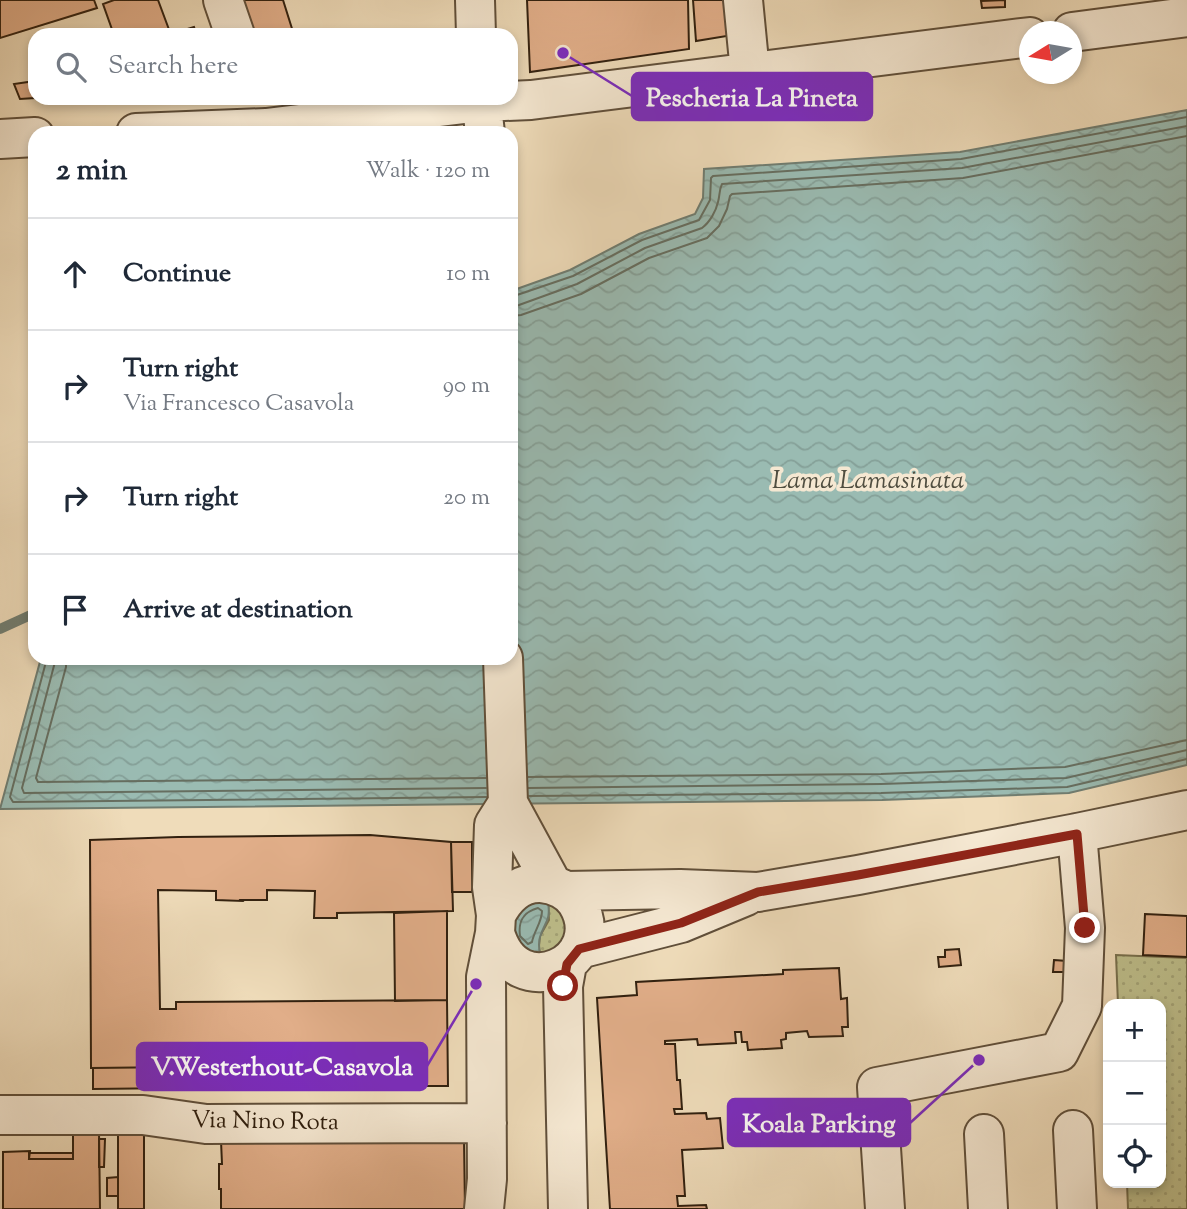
<!DOCTYPE html>
<meta charset="utf-8">
<style>
:root{--surface:#fff;--page:#f6f6f7;--text:#1f2937;--muted:#747a83;--line:#e0e1e3}
body{margin:0;font-family:"Sorts Mill Goudy",serif;background:var(--page);color:var(--text)}
.controls{position:absolute;right:21px;bottom:21px;display:grid;overflow:hidden;border-radius:14px;box-shadow:0 4px 10px #0003}
.controls button{width:63px;height:63px;display:grid;place-items:center;padding:0;border:0;border-bottom:2px solid var(--line);background:var(--surface);color:var(--text);font:35px sans-serif}
.compass{position:absolute;left:1019px;top:21px;width:63px;height:63px;border-radius:50%;background:var(--surface);box-shadow:0 4px 10px #0003;rotate:259deg}
.stop{position:absolute;width:21px;height:21px;margin:-16px;border:5px solid #8f2418;border-radius:50%;background:#fff}
.stop.end{background:#8f2418;border-color:#fff;box-shadow:0 2px 7px #0008}
.list{margin:0;padding:0;list-style:none}
h2{display:flex;justify-content:space-between;align-items:center;height:91px;margin:0;padding:0 28px;font-size:30px}
h2 small{font-size:23px;font-weight:400;color:var(--muted)}
.list li{display:grid;grid-template-columns:46px 1fr auto;gap:21px;align-items:center;box-sizing:border-box;height:112px;padding:0 28px;border-top:2px solid var(--line)}
.list b{display:block;font-size:26px;white-space:nowrap}
.list p{margin:0;font-size:23px;white-space:nowrap;color:var(--muted)}
.list em{font-size:23px;font-style:normal;color:var(--muted)}
.icon{flex:none;width:38px;height:38px;fill:none;stroke:currentColor;stroke-width:2;stroke-linecap:round;stroke-linejoin:round}
.map{position:relative;flex:none;width:1187px;height:1209px;overflow:hidden}
.search{position:absolute;background:var(--surface);box-shadow:0 4px 10px #0003;left:28px;top:28px;width:490px;height:77px;display:flex;align-items:center;gap:18px;box-sizing:border-box;padding:0 24px;border-radius:21px;color:var(--muted);font-size:26px}
.panel{position:absolute;background:var(--surface);box-shadow:0 4px 10px #0003;left:28px;top:126px;width:490px;height:539px;border-radius:21px}
.map>svg:first-child{display:block}
.grass{fill:url(#grass-dots);stroke:#78704e;stroke-width:2}
.water{fill:url(#water-waves);stroke:#707d71;stroke-width:2}
.lines{fill:none;stroke-linecap:round;stroke-linejoin:round}
.shore{stroke:#666e60;stroke-width:2}
.stream{stroke:#707d71;stroke-width:10}
.building{fill:#e1ae89;stroke:#31200f;stroke-width:2}
.minor-casing{stroke:#604f3a;stroke-width:42}
.minor{stroke:#f5e8d2;stroke-width:38}
.route{stroke:#8f2418;stroke-width:9}
.labels{text-anchor:middle;dominant-baseline:central;stroke-width:7;stroke-linejoin:round;paint-order:stroke}
.street-label{font-size:24px;fill:#31200f;stroke:#f5e8d2}
.water-label{font-size:26px;font-style:italic;fill:#504e40;stroke:#f5e8d2}
.leader{fill:none;stroke:#7b2cbf;stroke-width:2.5}
.callout-dot{fill:#7b2cbf;stroke:#f5e8d2;stroke-width:2.5}
.callout{fill:#7b2cbf;stroke:#7b2cbf;stroke-width:2.5}
.callout-label{font-size:26px;text-anchor:middle;font-weight:bold;fill:#fff}
</style>
<div class="map">
<svg width="1187" height="1209" viewBox="0 0 1187 1209">
<defs>
<pattern id="grass-dots" width="8" height="8" patternUnits="userSpaceOnUse" patternTransform="scale(1.75)"><rect width="8" height="8" fill="#bebf8c"/><path d="M2 2h.1M6 6h.1" fill="none" stroke="#a4a478" stroke-width="1.8" stroke-linecap="round"/></pattern>
<pattern id="water-waves" width="16" height="10" patternUnits="userSpaceOnUse" patternTransform="scale(1.75)"><rect width="16" height="10" fill="#9abbb2"/><path d="M0 5q4-4 8 0t8 0" fill="none" stroke="#85a098"/></pattern>
</defs>
<rect width="100%" height="100%" fill="#efdcba"/>
<filter id="stains"><feTurbulence type="fractalNoise" baseFrequency=".00286" numOctaves="4"/><feColorMatrix values="0 0 0 0 .2 0 0 0 0 .09 0 0 0 0 .02 0 0 0 .5 -.17"/></filter>
<radialGradient id="worn" r=".72"><stop offset=".6" stop-color="#630" stop-opacity="0"/><stop offset="1" stop-color="#630" stop-opacity=".3"/></radialGradient>
<!-- grass -->
<path class="grass" d="M548,902L557,906L567,926L562,946L540,955L539,946L540,936L549,920Z
M1116,955L1187,958V1209H1128L1127,1183H1161V1004H1118Z"/>
<!-- water -->
<path class="water" d="M1187,110V765L1069,793L882,800L0,809L41,658H511V291L570,270L639,234L695,214L703,198L704,169L960,152Z
M532,902H548C551,921 545,921 540,937C538,943 539,949 540,955L531,954L514,938C514,917 514,914 532,902Z"/>
<g class="lines">
<!-- shore -->
<path class="shore" d="M511,297L573,276L642,240L699,220L710,200L711,178L713,176L961,159L1187,117
M511,306L519,305L577,284L645,248L702,228C710,222 716,211 718,202C720,195 719,190 722,184L962,168L1187,126
M511,316L521,315L581,294L649,258L707,238L719,226L727,209L730,196L732,194L963,178L1187,136
M47,658L10,797L13,802L487,797
M56,658L22,788L24,793L486,788
M66,658V667L36,778L38,782L486,778
M528,777L881,774L1065,767L1187,740
M528,788L881,784L1066,778L1187,750
M529,796L881,793L1067,787L1187,759
M538,908L542,911C542,922 534,931 532,942L528,944L520,936C518,921 523,912 538,908Z"/>
<!-- stream -->
<path class="stream" d="M0,629L35,613"/>
</g>
<!-- building -->
<path class="building" d="M0,0H94L97,8L0,38Z
M114,0H158L171,35H114L103,4Z
M240,0H283L294,35H251Z
M527,0H688L689,49L530,72Z
M693,0H738L739,34L696,41Z
M1005,0V7L982,8L981,1Z
M194,27L197,35L171,34Z
M35,81V98L20,99L14,84Z
M370,835L451,842L453,911L337,913V918H314L315,891L267,890V900H241L242,901L216,900V891L158,890L160,1009H176V1002L447,1000L448,1086H394L395,1066L207,1067L208,1088H178V1067L91,1068L90,840L178,837Z
M451,842H472V892H452Z
M447,911V1000L395,1001L394,913Z
M1145,914L1187,916V957L1143,955Z
M959,949L961,965L939,967L938,957H945V950Z
M1054,960L1067,961L1066,972H1053Z
M839,968L841,999L847,998L848,1027H842L843,1036L809,1037L807,1031L786,1033V1039L781,1040L782,1048L748,1050L747,1042H742L741,1032H735L736,1043L698,1045L697,1039L665,1041V1044H675L677,1080H680L682,1109H674L675,1114L706,1113L707,1119L720,1118L723,1148L682,1150L685,1196H677L678,1206L706,1205L707,1209H610L597,998L637,995L636,982L783,974V970Z
M178,1067V1088L93,1089V1068Z
M73,1131H99L100,1209H3V1152L30,1151L29,1159H73Z
M144,1131V1209H118V1132Z
M99,1139H105L104,1167H99Z
M464,1139L465,1209H221V1189H219V1164H222L221,1141Z
M29,1153H73V1159H29Z
M118,1177V1196H107V1178Z"/>
<g class="lines">
<!-- minor casing -->
<g class="minor-casing">
<path id="minor" d="M223,0L235,35
M475,0L476,35
M743,0L750,72
M1072,32L1187,17
M481,98L485,133
M136,133L266,128L481,102L531,100L1030,37
M0,139L35,137
M503,658L508,803L552,884
M566,891L680,889L758,892L858,875L1077,833L1187,810
M495,933C517,1009 612,961 577,903C570,891 555,884 541,883C519,882 505,897 496,915
M579,949L681,923L746,896
M567,964L563,986L568,1209
M0,1115H143L206,1124L487,1123
M1073,1130L1077,1209
M984,1134L988,1209
M484,1209L487,1179L486,977L495,933L496,915L492,887L494,825L508,803
M885,1209L877,1087L1059,1052L1082,1006L1085,928L1077,833"/>
</g>
<!-- minor -->
<use href="#minor" class="minor"/>
</g>
<g class="lines">
<!-- route -->
<path class="route" d="M563,986L567,964L579,949L681,923L758,892L858,875L1077,834L1085,928"/>
</g>
<g class="labels">
<!-- street labels -->
<g class="street-label">
<text transform="translate(265 1122) rotate(1)">Via Nino Rota</text>
</g>
<!-- water labels -->
<g class="water-label">
<text x="868" y="481">Lama Lamasinata</text>
</g>
</g>
<!-- callouts -->
<path class="leader" d="M563 53L632 96M476 984L427 1066M979 1060L910 1123"/>
<g class="callout-dot">
<circle cx="563" cy="53" r="7"/>
<circle cx="476" cy="984" r="7"/>
<circle cx="979" cy="1060" r="7"/>
</g>
<g class="callout">
<rect x="632" y="73" width="240" height="47" rx="7"/>
<rect x="137" y="1043" width="290" height="47" rx="7"/>
<rect x="728" y="1099" width="182" height="47" rx="7"/>
</g>
<g class="callout-label">
<text x="752" y="106">Pescheria La Pineta</text>
<text x="282" y="1075">V.Westerhout-Casavola</text>
<text x="819" y="1132">Koala Parking</text>
</g>
<rect width="100%" height="100%" filter="url(#stains)"/>
<rect width="100%" height="100%" fill="url(#worn)"/>
</svg>
<div class="controls">
<button>+</button>
<button>−</button>
<button><svg class="icon" aria-label="locate" viewBox="0 0 24 24"><circle cx="12" cy="12" r="6"/><path d="M12 2v4M12 18v4M2 12h4M18 12h4"/></svg></button>
</div>
<svg class="compass" viewBox="-18 -18 36 36"><path d="M0-13l5 13h-10z" fill="#e53935"/><path d="M0 13l5-13h-10z" fill="#747a83"/></svg>
<div class="stop" style="left:563px;top:986px"></div>
<div class="stop end" style="left:1085px;top:928px"></div>
<div class="search"><svg class="icon" aria-label="search" viewBox="0 0 24 24"><circle cx="10" cy="10" r="6"/><path d="M15 15l6 6"/></svg>Search here</div>
<section class="panel">
<h2>2 min<small>Walk · 120 m</small></h2>
<ul class="list">
<li><svg class="icon" aria-label="ahead" viewBox="0 0 24 24"><path d="M12 20V5M6 11l6-6 6 6"/></svg><div><b>Continue</b></div><em>10 m</em></li>
<li><svg class="icon" aria-label="right" viewBox="0 0 24 24"><path d="M7 20v-9h11M14 6l5 5-5 5"/></svg><div><b>Turn right</b><p>Via Francesco Casavola</p></div><em>90 m</em></li>
<li><svg class="icon" aria-label="right" viewBox="0 0 24 24"><path d="M7 20v-9h11M14 6l5 5-5 5"/></svg><div><b>Turn right</b></div><em>20 m</em></li>
<li><svg class="icon" aria-label="arrive" viewBox="0 0 24 24"><path d="M6 21V4h12l-3 4 3 4H6"/></svg><div><b>Arrive at destination</b></div></li>
</ul>
</section>
</div>
